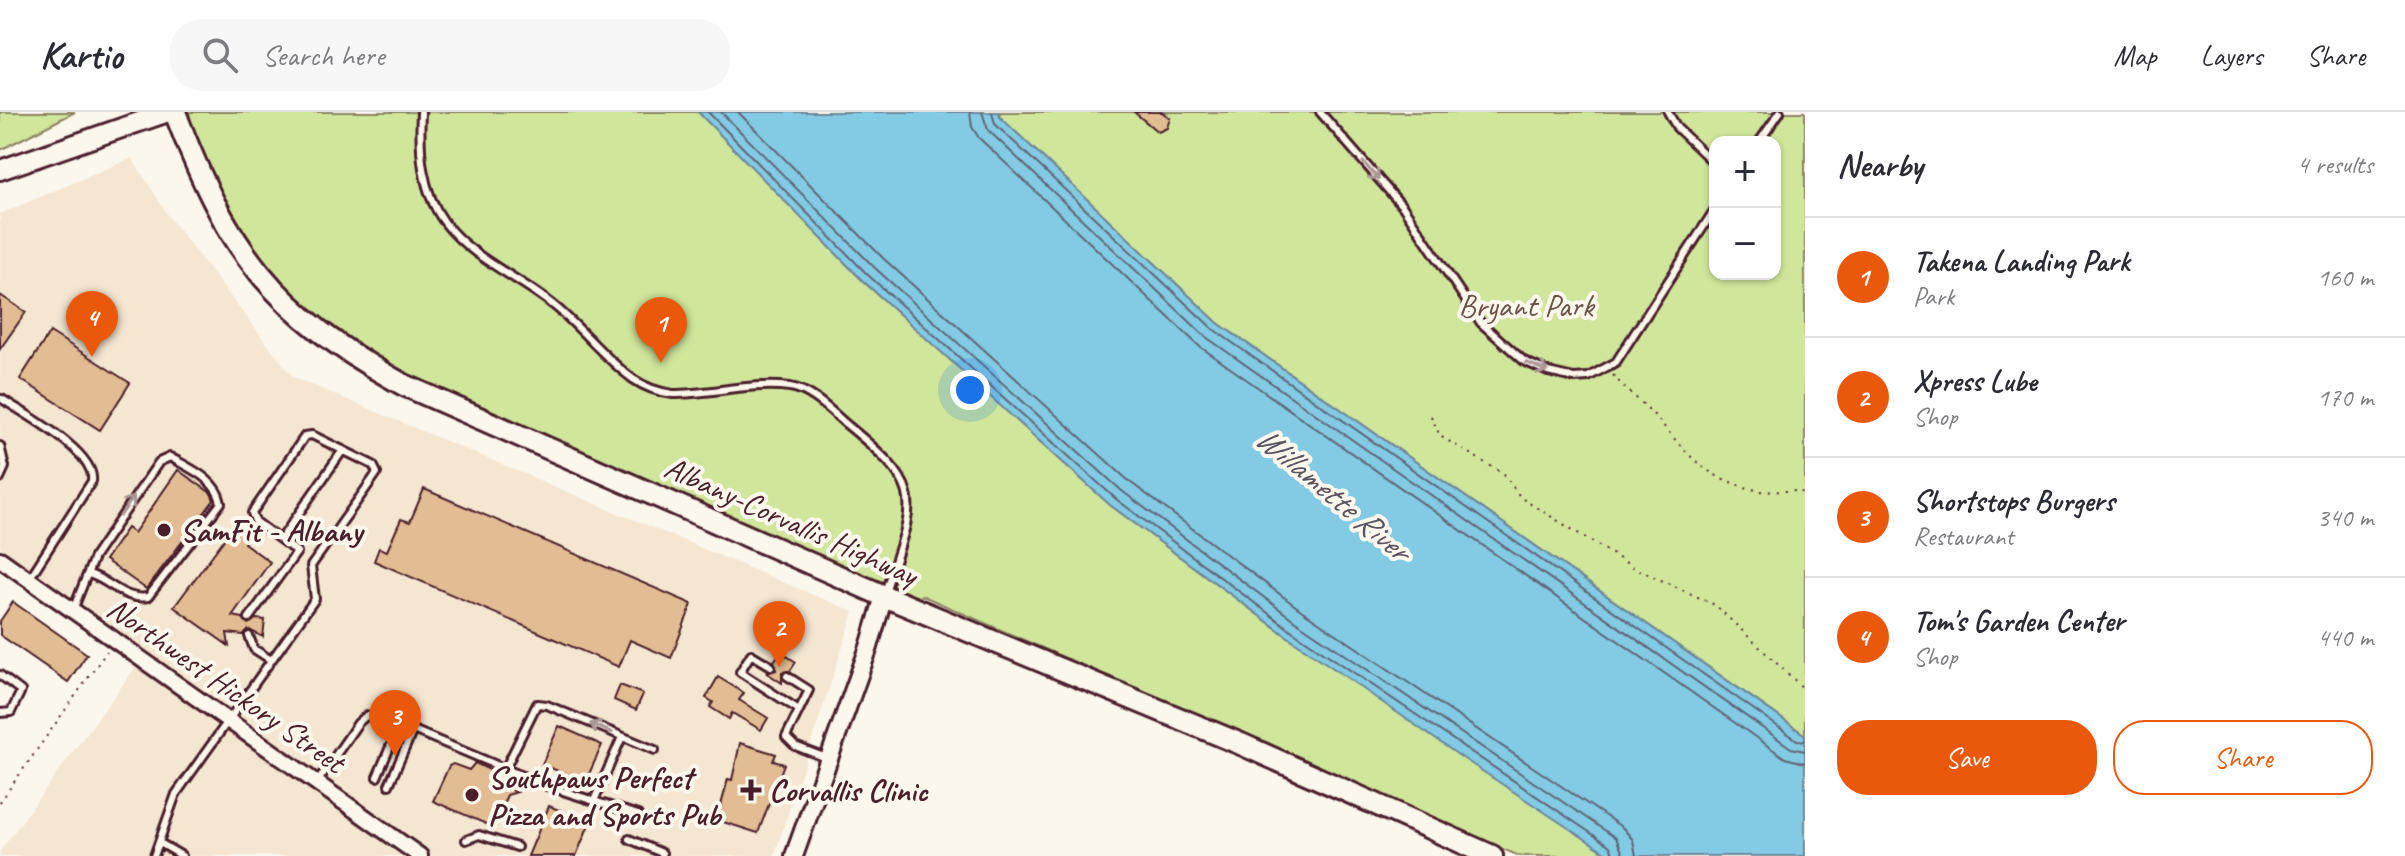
<!DOCTYPE html>
<meta charset="utf-8">
<style>
:root{--surface:#fff;--page:#f7f7f7;--text:#2b2b33;--muted:#7c7c81;--line:#e1e1e2;--accent:#ea580c}
body{margin:0;font-family:Caveat,sans-serif;background:var(--page);color:var(--text)}
.controls{position:absolute;right:24px;top:24px;display:grid;overflow:hidden;border-radius:16px;box-shadow:0 2px 6px #0004}
.controls button{width:72px;height:72px;display:grid;place-items:center;padding:0;border:0;border-bottom:2px solid var(--line);background:var(--surface);color:var(--text);font:40px sans-serif}
.you{position:absolute;left:970px;top:278px;width:28px;height:28px;margin:-20px;border:6px solid #fff;border-radius:50%;background:#1a73e8;box-shadow:0 0 0 12px #1a73e833}
.badge{display:grid;place-items:center;width:52px;height:52px;border-radius:50%;background:var(--accent);color:#fff;font-size:26px;font-weight:700}
.pin{position:absolute;translate:-50% -66px;filter:drop-shadow(0 2px 4px #0008)}
.pin::after{content:'';position:absolute;top:42px;width:28px;height:24px;background:inherit;clip-path:polygon(0 0,100% 0,50% 100%)}
.list{margin:0;padding:0;list-style:none}
h2{display:flex;justify-content:space-between;align-items:center;height:104px;margin:0;padding:0 32px;font-size:34px}
h2 small{font-size:26px;font-weight:400;color:var(--muted)}
.list li{display:grid;grid-template-columns:52px 1fr auto;gap:24px;align-items:center;box-sizing:border-box;height:120px;padding:0 32px;border-top:2px solid var(--line)}
.list b{display:block;font-size:30px;white-space:nowrap}
.list p{margin:0;font-size:26px;white-space:nowrap;color:var(--muted)}
.list em{font-size:26px;font-style:normal;color:var(--muted)}
.actions{display:flex;gap:16px;padding:24px 32px}
.actions a{flex:1;padding:18px 0;border:2px solid var(--accent);border-radius:32px;text-align:center;font-size:28px;color:var(--accent)}
.actions .main{background:var(--accent);color:#fff}
.icon{flex:none;width:44px;height:44px;fill:none;stroke:currentColor;stroke-width:2;stroke-linecap:round;stroke-linejoin:round}
.map{position:relative;flex:none;width:1805px;height:744px;overflow:hidden}
header{display:flex;align-items:center;gap:48px;box-sizing:border-box;height:112px;padding:0 40px;background:var(--surface);border-bottom:2px solid var(--line)}
header strong{font-size:38px}
nav{display:flex;gap:44px;margin-inline-start:auto;font-size:28px}
.search{width:560px;height:72px;background:var(--page);display:flex;align-items:center;gap:20px;box-sizing:border-box;padding:0 28px;border-radius:32px;color:var(--muted);font-size:30px}
main{display:flex}
aside{flex:1;background:var(--surface)}
.map>svg:first-child{display:block}
.built{fill:#f4e6d1}
.green{fill:#cfe69b;stroke:#8c8263;stroke-width:2;fill-rule:evenodd}
.water{fill:#83cbe4;stroke:#6c869a;stroke-width:2}
.lines{fill:none;stroke-linecap:round;stroke-linejoin:round}
.shore{stroke:#616475;stroke-width:2}
.building{fill:#e2bd93;stroke:#4a1f2b;stroke-width:2}
.service-casing{stroke:#4a1f2b;stroke-width:12}
.tertiary-casing{stroke:#4a1f2b;stroke-width:20}
.secondary-casing{stroke:#4a1f2b;stroke-width:22}
.primary-casing{stroke:#4a1f2b;stroke-width:24}
.trunk-casing{stroke:#4a1f2b;stroke-width:26}
.path{stroke:#4a1f2b;stroke-width:2;stroke-dasharray:2 6;stroke-linecap:butt}
.service{stroke:#fbf7ec;stroke-width:6}
.tertiary{stroke:#fbf7ec;stroke-width:14}
.secondary{stroke:#fbf7ec;stroke-width:16}
.primary{stroke:#fbf7ec;stroke-width:18}
.trunk{stroke:#fbf7ec;stroke-width:20}
.oneway{stroke:#ab9695}
.poi-dot{fill:#4a1f2b;stroke:#fbf7ec;stroke-width:3}
.labels{text-anchor:middle;dominant-baseline:central;stroke-width:8;stroke-linejoin:round;paint-order:stroke}
.park-label{font-size:32px;fill:#6b5147;stroke:#fbf7ec}
.street-label{font-size:32px;fill:#4a1f2b;stroke:#fbf7ec}
.poi-label{font-size:32px;font-weight:bold;fill:#4a1f2b;stroke:#fbf7ec;text-anchor:start}
.water-label{font-size:34px;font-style:italic;fill:#5b5362;stroke:#fbf7ec}
</style>
<header>
<strong>Kartio</strong>
<div class="search"><svg class="icon" aria-label="search" viewBox="0 0 24 24"><circle cx="10" cy="10" r="6"/><path d="M15 15l6 6"/></svg>Search here</div>
<nav><a>Map</a><a>Layers</a><a>Share</a></nav>
</header>
<main>
<div class="map">
<svg width="1805" height="744" viewBox="0 0 1805 744">
<rect width="100%" height="100%" fill="#fbf7ec"/>
<filter id="ink" filterUnits="userSpaceOnUse"><feTurbulence type="fractalNoise" baseFrequency=".0125" numOctaves="2"/><feDisplacementMap in="SourceGraphic" scale="16" xChannelSelector="R" yChannelSelector="G"/><feConvolveMatrix kernelMatrix="1 2 1 2 8 2 1 2 1" color-interpolation-filters="sRGB"/></filter>
<g filter="url(#ink)">
<!-- built -->
<path class="built" d="M132,46L171,108L293,265L854,500L774,744H0V739L146,541L0,435V102Z"/>
<!-- green -->
<path class="green" d="M0,0H75L0,38Z
M189,0H698L863,169L1110,393L1284,522L1611,744H1519L921,483L914,496L404,273L252,154L200,64Z
M999,0H1805V623L1218,211L1000,5ZM1715,30H1775V162H1715Z"/>
<!-- water -->
<path class="water" d="M698,0H999L1000,5L1218,211L1805,623V744H1611L1464,647L1284,522L1110,393L863,169Z"/>
<g class="lines">
<!-- shore -->
<path class="shore" d="M708,0L868,163L1116,387L1288,516L1610,734L1614,744
M721,0L875,156L1122,379L1294,508L1616,726L1624,744
M738,0L884,147L1130,370L1301,498L1623,716L1633,728L1636,744
M970,0L972,15L979,26L1199,234L1785,646L1805,651
M982,0L988,18L1206,225L1791,636L1805,639
M992,0L995,12L1213,217L1797,628L1805,629"/>
</g>
<!-- building -->
<path class="building" d="M1134,0H1162L1170,6L1167,16L1158,20Z
M0,183L26,200L0,237Z
M50,220L130,271L100,318L20,267Z
M178,358L211,381L214,388L146,477L105,448L127,416L134,421Z
M424,377L692,492L671,546L630,528L619,555L374,449L379,436L387,439L401,407L410,410Z
M237,410L252,419L244,431L270,450L232,504L243,506L248,512L256,507L265,508L263,525L249,518L243,523L227,521L229,534L174,495Z
M13,490L87,542L68,570L0,523V509Z
M781,540L796,550L790,559L782,560V571L767,561L776,558L774,549Z
M718,565L744,581L739,588L768,606L761,618L732,601L729,607L710,595L713,590L706,586Z
M620,573L643,582L636,598L614,588Z
M559,614L602,633L585,671L542,652Z
M740,631L776,642L773,649L784,652L758,721L717,708L728,667L732,668Z
M475,651L494,660L492,669L517,680L507,683L493,715L433,689L449,654L453,652L469,658Z
M549,694L584,708L588,715L576,744H528Z"/>
<g class="lines">
<!-- service casing -->
<g class="service-casing">
<path id="service" d="M421,0C419,39 421,79 445,111C473,148 522,166 557,196C584,219 605,247 633,267C646,276 658,280 673,282C711,282 752,270 790,275C811,278 831,299 846,312C928,379 916,385 885,480
M1320,0L1403,95L1481,211L1524,249L1548,260L1574,266L1588,265L1616,250L1715,97
M1668,0L1677,16L1715,52
M1759,30L1780,0
M2,287C26,303 96,340 92,369L29,467
M0,334L5,355L0,366
M281,427L343,338
M73,498L94,445L159,350L170,345C189,356 217,367 221,391L148,485C124,489 111,469 89,462
M249,524L254,537L271,548
M771,554L751,542L740,560L799,598
M0,563L21,579L11,600L0,601
M787,564L809,578L786,625L795,634L829,647
M505,657L537,592L547,593L655,638
M377,665L400,612
M318,669L358,611L366,604L375,602L544,673L638,703
M389,673L413,618
M594,689L622,625
M629,727L662,741
M466,728L479,723L517,735
M160,731L182,744
M154,744L176,682L315,487L311,454L377,361L373,353L312,323L305,324L252,401L255,409L297,440L249,506"/>
</g>
<!-- tertiary casing -->
<g class="tertiary-casing">
<path id="tertiary" d="M0,447L420,744"/>
</g>
<!-- secondary casing -->
<g class="secondary-casing">
<path id="secondary" d="M794,744L869,535L884,484"/>
</g>
<!-- primary casing -->
<g class="primary-casing">
<path id="primary" d="M0,58L168,0"/>
</g>
<!-- trunk casing -->
<g class="trunk-casing">
<path id="trunk" d="M175,0C227,138 273,201 404,273L884,484L1241,632L1492,744"/>
</g>
<!-- path -->
<path class="path" d="M1613,263C1625,278 1640,288 1653,302C1689,342 1699,364 1756,378C1773,382 1788,376 1805,381
M1431,304L1440,324L1504,362L1521,386L1633,455L1715,493L1805,578
M0,690L107,539"/>
<!-- service -->
<use href="#service" class="service"/>
<!-- tertiary -->
<use href="#tertiary" class="tertiary"/>
<!-- secondary -->
<use href="#secondary" class="secondary"/>
<!-- primary -->
<use href="#primary" class="primary"/>
<!-- trunk -->
<use href="#trunk" class="trunk"/>
</g>
<!-- one-way arrows -->
<defs><path id="oneway-shaft" d="M-6 0H5M1.5-3L5.5 0L1.5 3" fill="none" stroke-width="1.6" stroke-linecap="round" stroke-linejoin="round" transform="scale(2)"/></defs>
<g class="oneway">
<use href="#oneway-shaft" transform="translate(1371 59) rotate(49)"/>
<use href="#oneway-shaft" transform="translate(1537 255) rotate(24)"/>
<use href="#oneway-shaft" transform="translate(127 394) rotate(-55)"/>
<use href="#oneway-shaft" transform="translate(601 616) rotate(-157)"/>
</g>
</g>
<!-- markers -->
<g class="poi-dot">
<circle cx="164" cy="418" r="8"/>
<path d="M747 666h8v8h8v8h-8v8h-8v-8h-8v-8h8z"/>
<circle cx="472" cy="683" r="8"/>
</g>
<g class="labels">
<!-- park labels -->
<g class="park-label">
<text x="1526" y="193">Bryant Park</text>
</g>
<!-- street labels -->
<g class="street-label">
<text transform="translate(791 409) rotate(24)">Albany-Corvallis Highway</text>
<text transform="translate(226 573) rotate(35)">Northwest Hickory Street</text>
</g>
<!-- poi labels -->
<g class="poi-label">
<text x="180" y="418">SamFit - Albany</text>
<text x="488" y="665">Southpaws Perfect<tspan x="488" dy="37">Pizza and Sports Pub</tspan></text>
<text x="769" y="678">Corvallis Clinic</text>
</g>
<!-- water labels -->
<g class="water-label">
<text transform="translate(1333 381) rotate(40)">Willamette River</text>
</g>
</g>
</svg>
<div class="controls">
<button>+</button>
<button>−</button>
</div>
<div class="you"></div>
<div class="pin badge" style="left:661px;top:251px">1</div>
<div class="pin badge" style="left:779px;top:555px">2</div>
<div class="pin badge" style="left:395px;top:644px">3</div>
<div class="pin badge" style="left:92px;top:245px">4</div>
</div>
<aside>
<h2>Nearby<small>4 results</small></h2>
<ul class="list">
<li><span class="badge">1</span><div><b>Takena Landing Park</b><p>Park</p></div><em>160 m</em></li>
<li><span class="badge">2</span><div><b>Xpress Lube</b><p>Shop</p></div><em>170 m</em></li>
<li><span class="badge">3</span><div><b>Shortstops Burgers</b><p>Restaurant</p></div><em>340 m</em></li>
<li><span class="badge">4</span><div><b>Tom's Garden Center</b><p>Shop</p></div><em>440 m</em></li>
</ul>
<div class="actions"><a class="main">Save</a><a>Share</a></div>
</aside>
</main>
